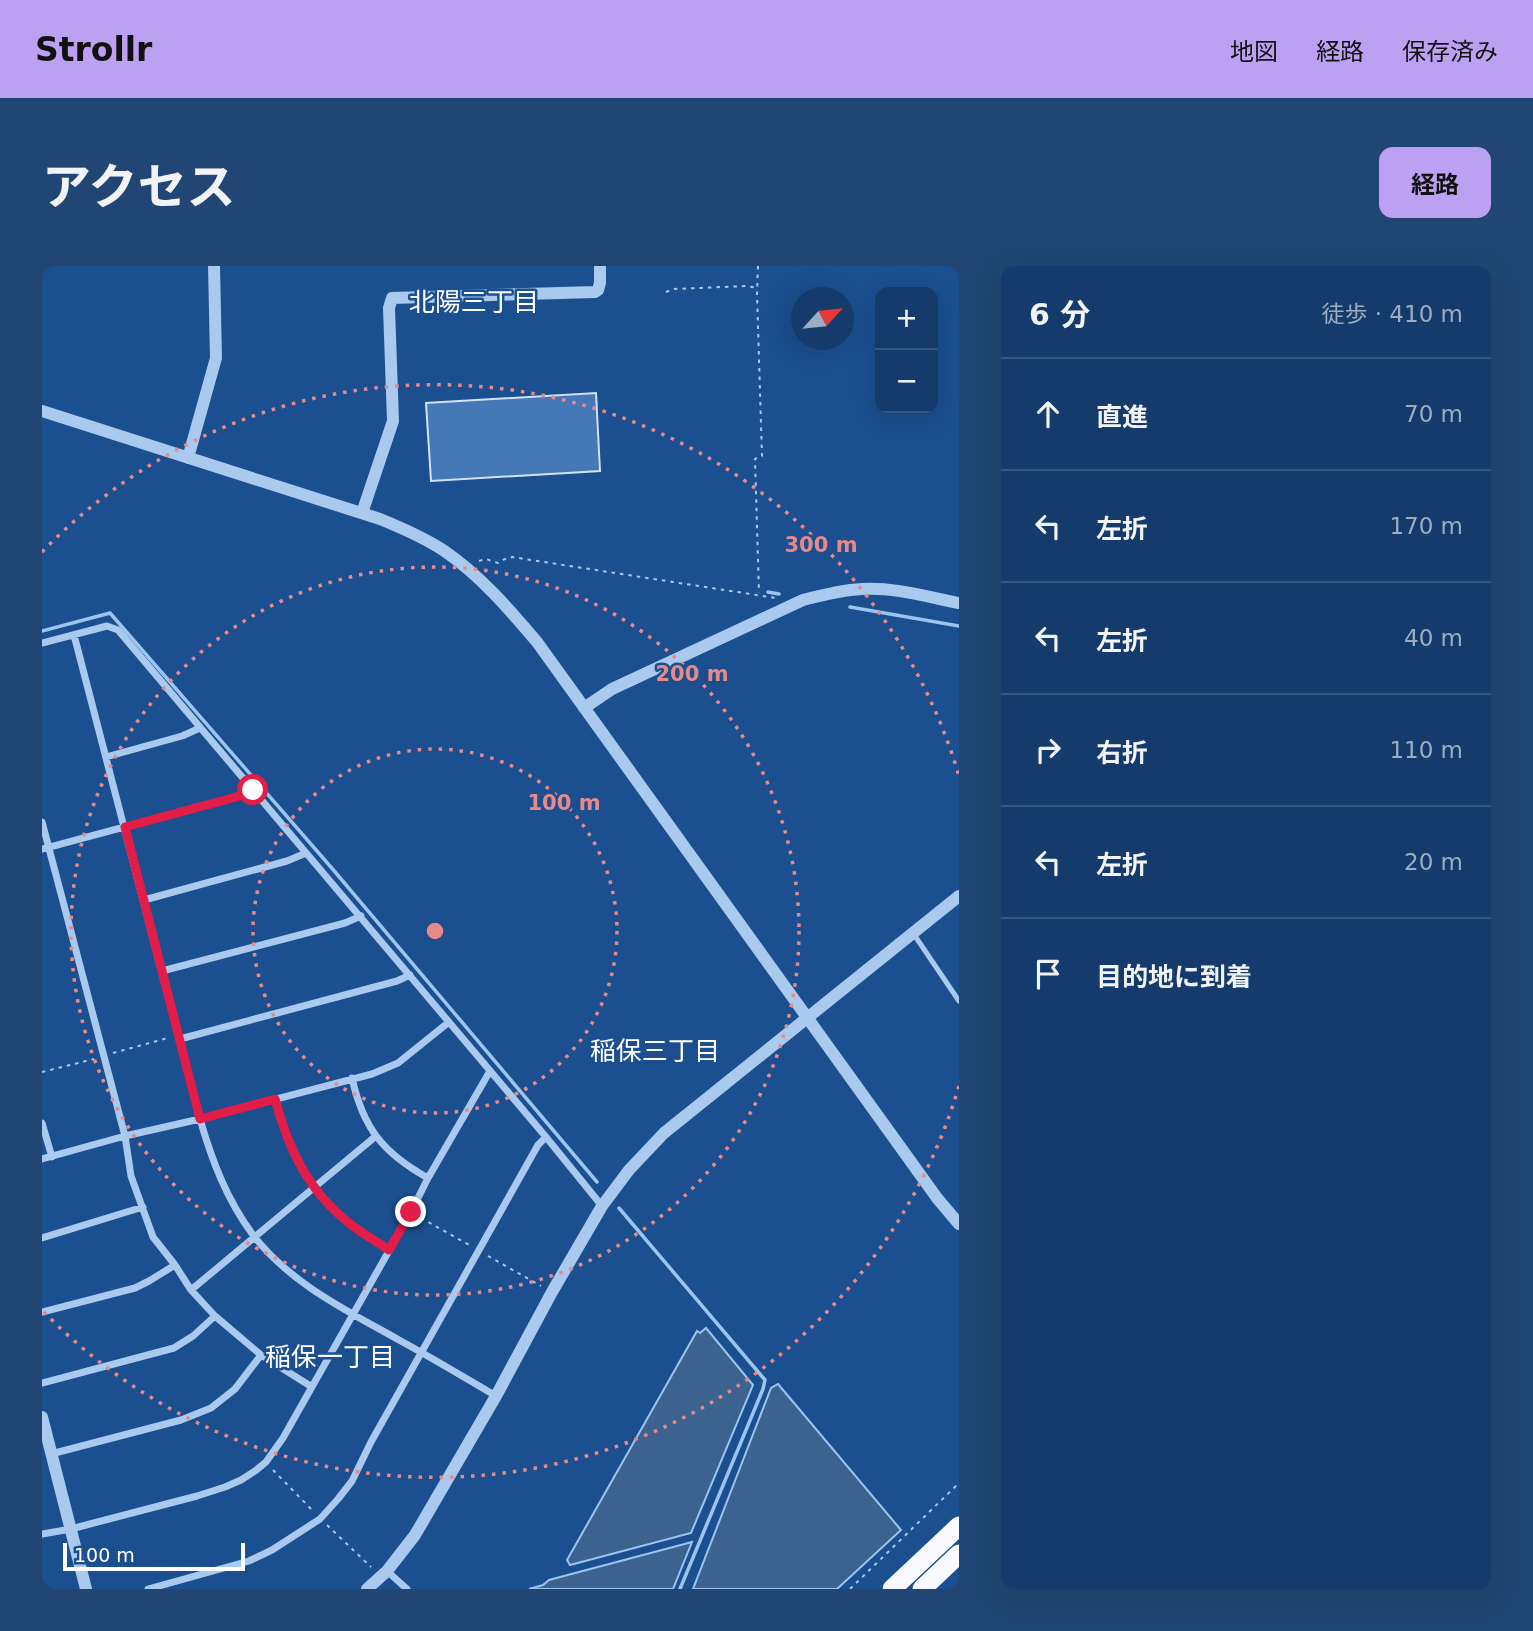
<!DOCTYPE html>
<html lang="ja">
<meta charset="utf-8">
<style>
:root{--surface:#143b6b;--page:#214673;--text:#f1f3f6;--muted:#9dadc1;--line:#33557e;--accent:#bca0f2}
body{margin:0;font-family:"DejaVu Sans","Noto Sans JP",sans-serif;background:var(--page);color:var(--text)}
.controls{position:absolute;right:21px;top:21px;display:grid;overflow:hidden;border-radius:14px;box-shadow:0 7px 28px #0002}
.controls button{width:63px;height:63px;display:grid;place-items:center;padding:0;border:0;border-bottom:2px solid var(--line);background:var(--surface);color:var(--text);font:35px sans-serif}
.compass{position:absolute;left:749px;top:21px;width:63px;height:63px;border-radius:50%;background:var(--surface);box-shadow:0 7px 28px #0002;rotate:63deg}
.scale{position:absolute;left:21px;bottom:18px;width:182px;box-sizing:border-box;padding-left:7px;border:4px solid #fff;border-top:0;font-size:19px;line-height:24px;white-space:nowrap;color:#fff;-webkit-text-stroke:5px #1b4f8f;paint-order:stroke}
.stop{position:absolute;width:21px;height:21px;margin:-16px;border:5px solid #e11d48;border-radius:50%;background:#fff}
.stop.end{background:#e11d48;border-color:#fff;box-shadow:0 2px 7px #0008}
.list{margin:0;padding:0;list-style:none}
h2{display:flex;justify-content:space-between;align-items:center;height:91px;margin:0;padding:0 28px;font-size:30px}
h2 small{font-size:23px;font-weight:400;color:var(--muted)}
.list li{display:grid;grid-template-columns:46px 1fr auto;gap:21px;align-items:center;box-sizing:border-box;height:112px;padding:0 28px;border-top:2px solid var(--line)}
.list b{display:block;font-size:26px;white-space:nowrap}
.list em{font-size:23px;font-style:normal;color:var(--muted)}
.icon{flex:none;width:38px;height:38px;fill:none;stroke:currentColor;stroke-width:2;stroke-linecap:round;stroke-linejoin:round}
.map{position:relative;flex:none;width:917px;height:1323px;overflow:hidden;border-radius:14px}
header{display:flex;align-items:center;gap:42px;box-sizing:border-box;height:98px;padding:0 35px;background:var(--accent);color:#111}
header strong{font-size:33px}
nav{display:flex;gap:38px;margin-inline-start:auto;font-size:24px}
.intro{display:flex;align-items:center;justify-content:space-between;box-sizing:border-box;height:168px;padding:0 42px}
h1{margin:0;font-size:49px}
.button{padding:18px 32px;border-radius:14px;background:var(--accent);color:#111;font-size:24px;font-weight:700}
main{display:flex;gap:42px;padding:0 42px}
aside{flex:1;background:var(--surface);border-radius:14px;box-shadow:0 7px 28px #0002}
.map>svg:first-child{display:block}
.water{fill:#3c6290;stroke:#9cc4f0;stroke-width:2}
.lines{fill:none;stroke-linecap:round;stroke-linejoin:round}
.stream{stroke:#9cc4f0;stroke-width:3.5}
.building{fill:#4478b7;stroke:#cfe3fa;stroke-width:2}
.path{stroke:#a9c9ee;stroke-width:2;stroke-dasharray:3.5 5;stroke-linecap:butt}
.service{stroke:#a9c9ee;stroke-width:5}
.minor{stroke:#a9c9ee;stroke-width:7}
.tertiary{stroke:#a9c9ee;stroke-width:12}
.trunk{stroke:#f8faff;stroke-width:19}
.route{stroke:#e11d48;stroke-width:9}
.ring{fill:none;stroke:#e88989;stroke-width:3.5;stroke-dasharray:3.5 7}
.labels{text-anchor:middle;dominant-baseline:central;stroke-width:5;stroke-linejoin:round;paint-order:stroke}
.neighbourhood-label{font-size:26px;fill:#fff;stroke:#1b4f8f}
.centre{fill:#e88989;stroke:#1b4f8f;stroke-width:3.5}
.ring-label{font-size:21px;text-anchor:middle;font-weight:bold;fill:#e88989;stroke:#1b4f8f;stroke-width:5;stroke-linejoin:round;paint-order:stroke}
</style>
<header>
<strong>Strollr</strong>
<nav><a>地図</a><a>経路</a><a>保存済み</a></nav>
</header>
<div class="intro"><h1>アクセス</h1><a class="button">経路</a></div>
<main>
<div class="map">
<svg width="917" height="1323" viewBox="0 0 917 1323">
<rect width="100%" height="100%" fill="#1b4f8f"/>
<!-- water -->
<path class="water" d="M664,1062L711,1119L649,1267L528,1299L525,1294L655,1065L658,1067Z
M736,1118L859,1264L795,1323H651L729,1122Z
M650,1276L631,1323H487L501,1319L507,1314Z"/>
<g class="lines">
<!-- stream -->
<path class="stream" d="M726,326L737,328
M808,341L917,360
M0,365L68,347L288,600L555,916
M577,942L723,1114L721,1123L638,1323"/>
</g>
<!-- building -->
<path class="building" d="M554,127L558,205L389,215L384,137Z"/>
<g class="lines">
<!-- path -->
<path class="path" d="M716,0L715,28L720,190L713,193L717,327
M624,26L632,23L705,20L715,22
M437,295L444,293L456,297L463,293L470,291L734,332
M71,787L126,772
M0,806L52,793
M379,952L429,980
M446,990L499,1020
M231,1204L271,1245
M285,1259L329,1301
M808,1323L917,1217"/>
<!-- service -->
<path class="service" d="M871,667L917,735"/>
<!-- minor -->
<path class="minor" d="M32,369L158,853C170,895 185,934 211,969C249,1018 304,1044 357,1074C390,1092 422,1111 454,1130
M0,377L65,360L76,364L504,871L560,940
M64,491L140,470L158,462
M0,556L83,870L89,910L111,971L133,999L149,1024L173,1050L219,1089L270,1121
M0,583L194,531L211,524
M102,634L245,595L264,587
M120,705L303,657L319,650
M138,773L355,715L368,709
M310,812C321,862 341,887 386,912
M233,833C247,882 265,924 307,957C320,967 334,975 347,984
M0,857L10,891
M0,893L83,870L158,853L330,808L356,797L407,756
M0,972L101,941
M149,1024L334,870
M0,1046L93,1022L107,1015L133,999
M0,1117L132,1082L151,1070L173,1050
M9,1188L139,1154L169,1142L193,1123L219,1089
M0,1268L29,1263L155,1230L183,1221L199,1214L213,1205L224,1196L241,1172L369,946L386,912L448,805
M345,1305L365,1323
M106,1323L207,1295L230,1284L278,1253L296,1233L310,1215L329,1176L496,879L504,871"/>
<!-- tertiary -->
<path class="tertiary" d="M0,145L338,253C360,262 381,271 401,284C438,309 467,343 495,376L895,932L917,958
M146,192L174,92L172,0
M320,247L351,155L347,42L350,32L553,26L556,24L558,17V0
M542,442L570,423L761,334C780,329 800,324 820,323C852,321 886,331 917,337
M0,1151L44,1323
M325,1323L345,1305L373,1269L454,1130L510,1026L560,940L587,904L622,867L917,630"/>
<!-- trunk -->
<path class="trunk" d="M850,1323L917,1260
M880,1323L917,1288"/>
</g>
<g class="lines">
<!-- route -->
<path class="route" d="M211,524L194,531L83,561L158,853L233,833C246,882 266,925 307,957C319,967 334,975 347,984L369,946"/>
</g>
<!-- distance rings -->
<g class="ring">
<circle cx="393" cy="665" r="182"/>
<circle cx="393" cy="665" r="364"/>
<path d="M917 820A546 546 0 0 1 0 1044M0 286A546 546 0 0 1 917 510"/>
</g>
<g class="labels">
<!-- neighbourhood labels -->
<g class="neighbourhood-label">
<text x="432" y="36">北陽三丁目</text>
<text x="613" y="785">稲保三丁目</text>
<text x="288" y="1091">稲保一丁目</text>
</g>
</g>
<circle cx="393" cy="665" r="10" class="centre"/>
<g class="ring-label">
<text x="779" y="286">300 m</text>
<text x="650" y="415">200 m</text>
<text x="522" y="544">100 m</text>
</g>
</svg>
<div class="controls">
<button>+</button>
<button>−</button>
</div>
<svg class="compass" viewBox="-18 -18 36 36"><path d="M0-13l5 13h-10z" fill="#e53935"/><path d="M0 13l5-13h-10z" fill="#9dadc1"/></svg>
<div class="scale">100 m</div>
<div class="stop" style="left:211px;top:524px"></div>
<div class="stop end" style="left:369px;top:946px"></div>
</div>
<aside>
<h2>6 分<small>徒歩 · 410 m</small></h2>
<ul class="list">
<li><svg class="icon" aria-label="ahead" viewBox="0 0 24 24"><path d="M12 20V5M6 11l6-6 6 6"/></svg><div><b>直進</b></div><em>70 m</em></li>
<li><svg class="icon" aria-label="left" viewBox="0 0 24 24"><path d="M17 20v-9H6M10 6l-5 5 5 5"/></svg><div><b>左折</b></div><em>170 m</em></li>
<li><svg class="icon" aria-label="left" viewBox="0 0 24 24"><path d="M17 20v-9H6M10 6l-5 5 5 5"/></svg><div><b>左折</b></div><em>40 m</em></li>
<li><svg class="icon" aria-label="right" viewBox="0 0 24 24"><path d="M7 20v-9h11M14 6l5 5-5 5"/></svg><div><b>右折</b></div><em>110 m</em></li>
<li><svg class="icon" aria-label="left" viewBox="0 0 24 24"><path d="M17 20v-9H6M10 6l-5 5 5 5"/></svg><div><b>左折</b></div><em>20 m</em></li>
<li><svg class="icon" aria-label="arrive" viewBox="0 0 24 24"><path d="M6 21V4h12l-3 4 3 4H6"/></svg><div><b>目的地に到着</b></div></li>
</ul>
</aside>
</main>
